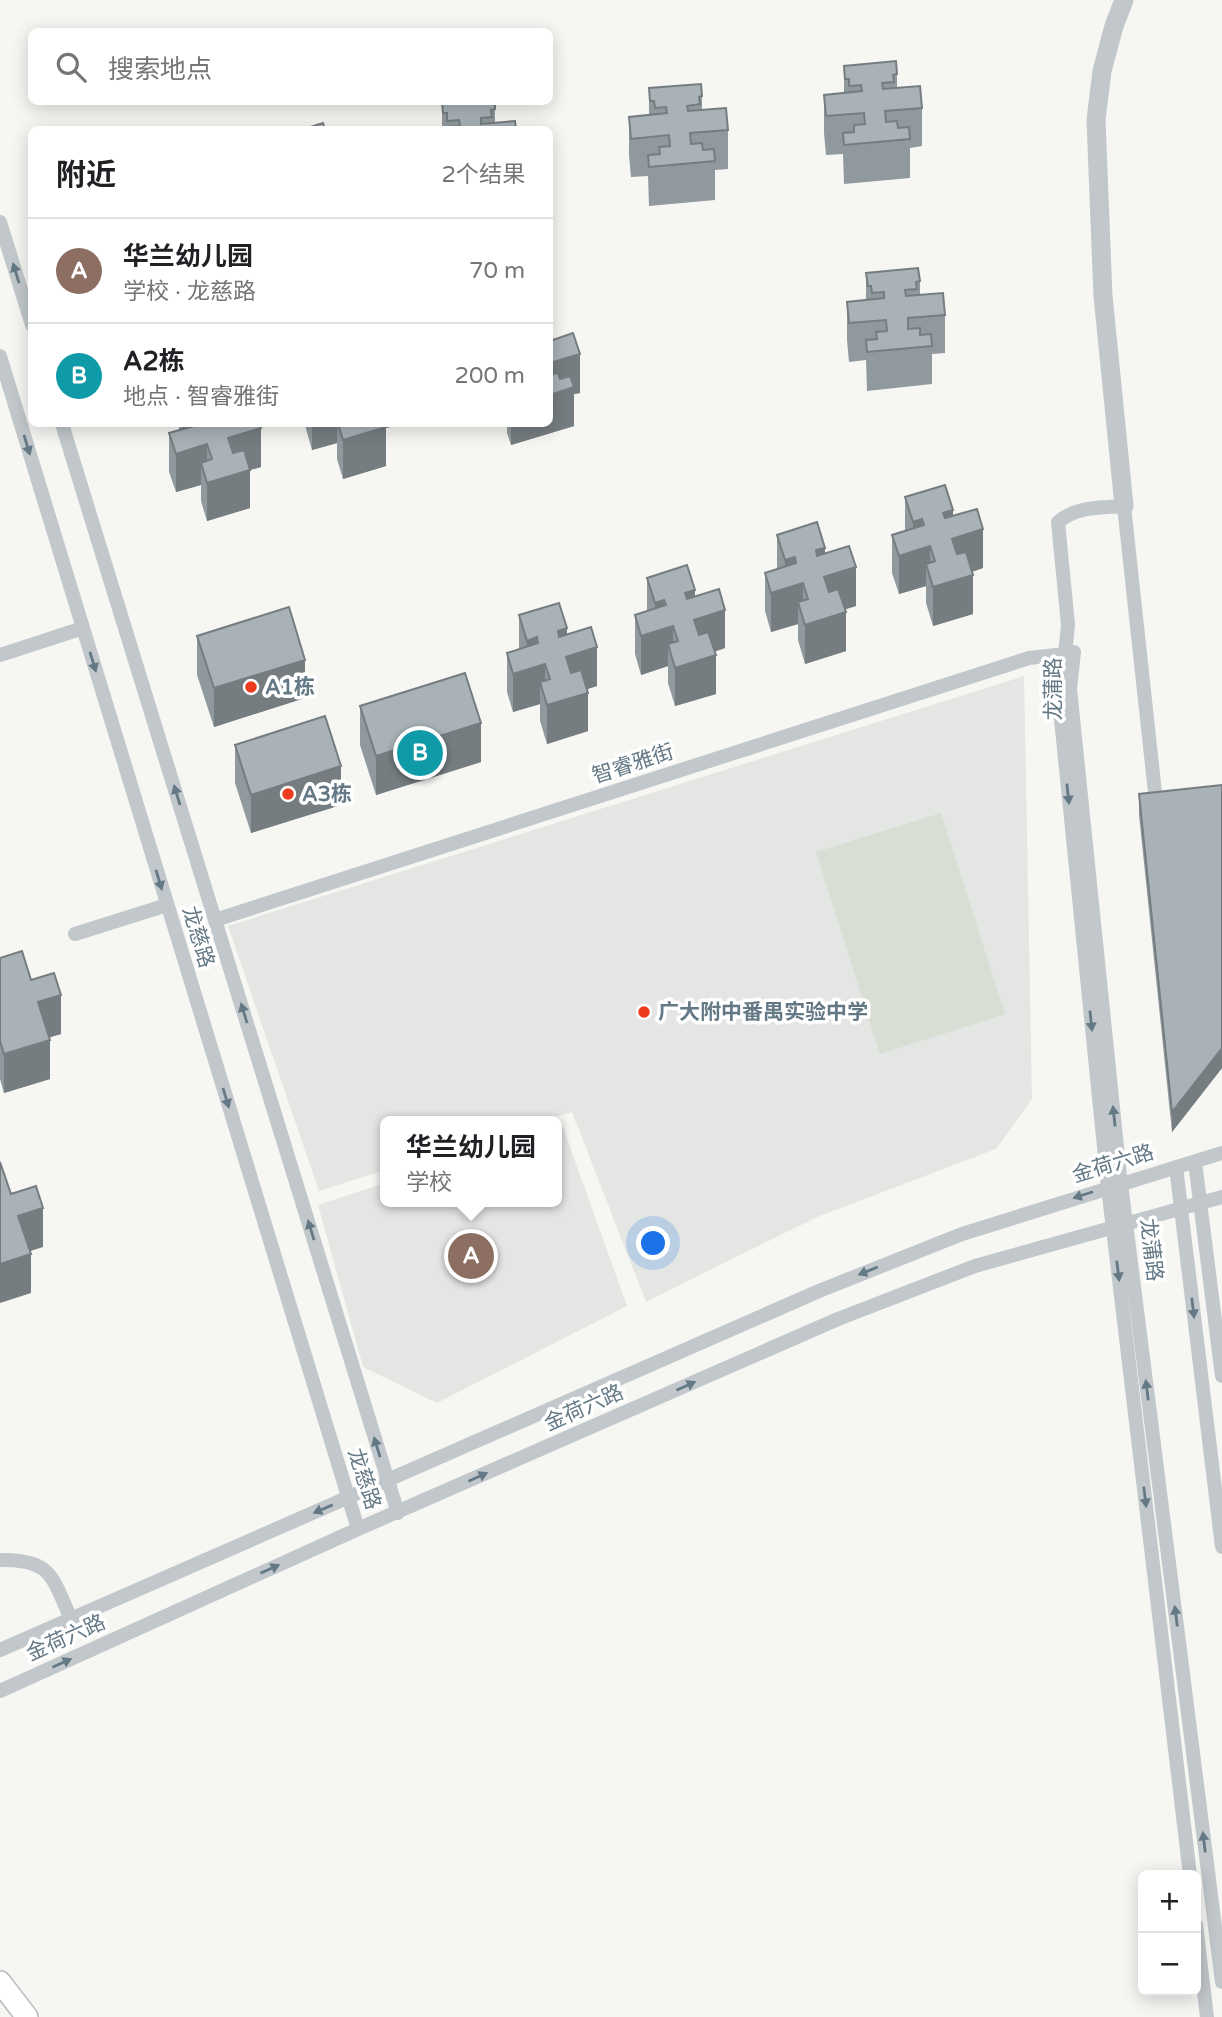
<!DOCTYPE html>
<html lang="zh">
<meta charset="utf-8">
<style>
:root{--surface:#fff;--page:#f6f6f6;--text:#202124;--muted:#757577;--line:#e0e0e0;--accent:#ec3b1d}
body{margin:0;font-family:"Varela Round","Noto Sans SC",sans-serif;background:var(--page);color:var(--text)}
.controls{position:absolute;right:21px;bottom:21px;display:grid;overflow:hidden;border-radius:10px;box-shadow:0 4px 18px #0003}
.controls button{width:63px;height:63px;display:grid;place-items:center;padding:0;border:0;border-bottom:2px solid var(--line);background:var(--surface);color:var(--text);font:35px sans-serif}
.you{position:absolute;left:654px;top:1244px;width:24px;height:24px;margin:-18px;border:5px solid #fff;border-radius:50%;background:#1a73e8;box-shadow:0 0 0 10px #1a73e833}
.badge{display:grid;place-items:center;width:46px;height:46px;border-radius:50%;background:var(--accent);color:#fff;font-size:23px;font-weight:700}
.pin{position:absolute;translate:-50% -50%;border:4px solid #fff;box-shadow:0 2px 7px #0006}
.popup{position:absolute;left:380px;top:1116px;width:182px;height:91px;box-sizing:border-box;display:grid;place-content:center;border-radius:10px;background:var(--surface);filter:drop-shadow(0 2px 5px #0005);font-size:23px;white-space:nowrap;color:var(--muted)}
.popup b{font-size:26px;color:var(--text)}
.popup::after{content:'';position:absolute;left:50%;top:100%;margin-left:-14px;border:14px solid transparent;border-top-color:var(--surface)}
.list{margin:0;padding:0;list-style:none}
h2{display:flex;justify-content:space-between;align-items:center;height:91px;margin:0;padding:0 28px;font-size:30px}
h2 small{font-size:23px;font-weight:400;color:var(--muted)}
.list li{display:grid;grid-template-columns:46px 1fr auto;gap:21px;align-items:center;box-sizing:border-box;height:105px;padding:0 28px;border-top:2px solid var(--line)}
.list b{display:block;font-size:26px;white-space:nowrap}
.list p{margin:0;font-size:23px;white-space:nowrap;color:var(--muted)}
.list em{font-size:23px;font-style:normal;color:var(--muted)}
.icon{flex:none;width:38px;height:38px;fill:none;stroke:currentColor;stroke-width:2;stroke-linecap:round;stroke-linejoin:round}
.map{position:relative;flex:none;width:1222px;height:2017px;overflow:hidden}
.search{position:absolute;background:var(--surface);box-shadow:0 4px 18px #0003;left:28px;top:28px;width:525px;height:77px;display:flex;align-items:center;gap:18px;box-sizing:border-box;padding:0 24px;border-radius:10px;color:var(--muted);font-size:26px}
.panel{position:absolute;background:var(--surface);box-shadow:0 4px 18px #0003;left:28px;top:126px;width:525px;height:301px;border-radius:10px}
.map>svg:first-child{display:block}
.built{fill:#e4e6e4}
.green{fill:#d8ded4}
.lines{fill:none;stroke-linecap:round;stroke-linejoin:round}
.secondary-casing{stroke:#b4babe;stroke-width:24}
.minor{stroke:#c1c7ca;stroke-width:14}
.tertiary{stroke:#c1c7ca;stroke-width:19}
.secondary{stroke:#fff;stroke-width:21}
.wall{fill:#90999d}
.shaded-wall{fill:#767d80}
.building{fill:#a8b2b7;stroke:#767d80;stroke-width:2}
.oneway{fill:#647986}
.poi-dot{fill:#ec3b1d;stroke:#fff;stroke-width:2.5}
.labels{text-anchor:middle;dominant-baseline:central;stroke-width:7;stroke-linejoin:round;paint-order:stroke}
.poi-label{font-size:21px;font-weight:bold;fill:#647986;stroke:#fff;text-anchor:start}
.street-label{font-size:21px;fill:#647986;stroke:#fff}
</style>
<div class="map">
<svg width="1222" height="2017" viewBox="0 0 1222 2017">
<rect width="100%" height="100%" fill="#f6f6f3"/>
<!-- built -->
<path class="built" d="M1024,676L1032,1099L996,1149L817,1217L646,1302L572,1112L541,1121H385V1170L319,1191L228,926Z
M563,1127L627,1306L437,1403L363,1367L318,1205L385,1183V1202H557V1129Z"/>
<!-- green -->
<path class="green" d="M941,813L1005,1014L880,1054L816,852Z"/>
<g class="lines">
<!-- secondary casing -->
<g class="secondary-casing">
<path id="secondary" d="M0,1982L27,2017"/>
</g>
<!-- minor -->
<path class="minor" d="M0,222L32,325
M0,356L358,1529
M62,424L398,1513
M1074,652L1070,689L1120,1176L1222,1982
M0,655L83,628
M1157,811L1124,506C1100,508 1077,506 1058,522L1068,625L1065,654L1058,689L1108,1187L1190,1875
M215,920L1029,658L1065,654
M75,934L167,905
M1195,1162L1222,1376
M1176,1167L1222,1547
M0,1560C52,1559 52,1577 71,1619
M0,1650L819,1291L962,1234L1222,1153
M0,1691L358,1529L838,1319L975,1266L1222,1197
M1196,1925L1207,2017"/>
<!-- tertiary -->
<path class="tertiary" d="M1124,506L1103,296L1096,120L1102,71L1114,26L1124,0"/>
<!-- secondary -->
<use href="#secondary" class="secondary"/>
</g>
<!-- wall -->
<path class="wall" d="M844,66L897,74V88L922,108V146L910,148V178L844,184L843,154L826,155L824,133V95L844,93Z
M649,88L702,96V110L728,130V169L715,170V200L649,206L648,176L631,177L629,155V117L649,115Z
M442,102H495V123L442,127Z
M866,273L920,281V295L945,315V353L932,354V384L867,391L866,360L849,362L847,340V302L866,300Z
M550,341L580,393L574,394V426L511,445L507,433V424H550Z
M179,424H259L261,467L250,470V508L207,521L201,501V485L176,492L169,472V433L179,430Z
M306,424H397V425L386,428V466L343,479L337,459V443L312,450L306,429Z
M905,497L953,516L983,568L972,572L973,614L933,626L926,603V586L899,594L892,573V535L905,531Z
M777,535L825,554L856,606L845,609L846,651L805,664L798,640V624L771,632L765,611V573L777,569Z
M647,578L695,596L725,648L714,652L716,694L675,706L668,683V666L641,675L635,654V615L647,611Z
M519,615L567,634L597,686L587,689L588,731L547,744L540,721V704L513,712L507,692V653L519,649Z
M197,636L305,698L214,727L197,675Z
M360,706L481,762L376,795L360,745Z
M235,745L341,805L251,833L235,783Z
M1222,785V1068L1172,1132L1139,815V794Z
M0,958L31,980L61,1034L49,1037L50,1079L4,1093L0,1079Z"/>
<!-- shaded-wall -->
<path class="shaded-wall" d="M580,354V393L574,394V426L511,445V424H550V363Z
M182,424H186V451L188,450V424H199V447L207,444V482L220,424L261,428V467L250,470V508L207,521V483L201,463V485L176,492V454L182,452Z
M312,424H337V443L312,450Z
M364,424H397V425L386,428V466L343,479V440Z
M953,510V539L983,529V568L952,578L943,513Z
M922,519V548L930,546V579L926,564V586L899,594V556L913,551V522Z
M825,548V577L856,567V606L824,616L816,550Z
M795,557V586L803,583V617L798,602V624L771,632V593L785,589V560Z
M973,575V614L933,626V587Z
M695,590V619L725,610V648L694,658L685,593Z
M664,600V629L673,626V660L668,644V666L641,675V636L655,632V603Z
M846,612V651L805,664V625Z
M567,628V657L597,647V686L566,696L558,631Z
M537,637V667L545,664V697L540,682V704L513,712V674L527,669V641Z
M716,655V694L675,706V668Z
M305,660V698L214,727V688Z
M588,693V731L547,744V705Z
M481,723V762L376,795V756Z
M341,766V805L251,833V795Z
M61,995V1034L38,1041V1002Z
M50,1040V1079L4,1093V1054Z
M1222,1048V1068L1172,1132V1112Z
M43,1208V1247L18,1255V1216Z
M31,1254V1293L0,1303V1264Z"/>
<!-- building -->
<path class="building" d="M896,61L897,74L893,75L894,82L882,83L883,89L920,86L922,108L885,111L886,122L897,121L898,128L909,127L910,139L844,145L843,133L854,132V125L865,124L864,113L826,116L824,95L862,91L861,85L849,86V79H845L844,66Z
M701,84L702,96L699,97L700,104L687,106L688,111L726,108L728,130L690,133L691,144L702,143L703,150L714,149L715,161L649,167L648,155L660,154L659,147L670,146L669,135L631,139L629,117L667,113L666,107L655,108L654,101H650L649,88Z
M442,102H495V109L491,110L492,117L481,118V124L515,121L516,130H427L460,126L459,120L447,121V113H443Z
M323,123L325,130H301Z
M918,268L920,281L916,282L917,289L905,290L906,296L943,293L945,315L908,318V329L920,328V335L931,334L932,346L867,352L866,340L877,339L876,332L887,331L886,320L849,323L847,302L884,298V292L872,293L871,286H868L866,273Z
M573,333L580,354L550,363V341Z
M558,373L560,379L570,376L574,387L550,395V375Z
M201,424H259L261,428L228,438L233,453L244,450L250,470L207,483L201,463L212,459L207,444L176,454L169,433Z
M338,424H385L386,427L343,440Z
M945,485L953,510L943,513L945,518L977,509L983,529L952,539L957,554L966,552L973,575L933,587L926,564L935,561L930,546L899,556L892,535L924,525L922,519L913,522L905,497Z
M817,522L825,548L816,550L817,556L849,546L856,567L824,577L829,592L838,589L846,612L805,625L798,602L808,599L803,583L771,593L765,573L796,563L795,557L785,560L777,535Z
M687,565L695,590L685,593L687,599L719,589L725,610L694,620L699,635L708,632L716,655L675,668L668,644L678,641L673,626L641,636L635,615L666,605L664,600L655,603L647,578Z
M559,603L567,628L558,631L559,637L591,627L597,647L566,657L571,673L581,670L588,693L547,705L540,682L550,679L545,664L513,674L507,653L538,643L537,637L527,641L519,615Z
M289,607L305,660L214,688L197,636Z
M465,673L481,723L376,756L360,706Z
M325,716L341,766L251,795L235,745Z
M1222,785V1048L1172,1112L1139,794Z
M22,951L31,980L54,973L61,995L38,1002L50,1040L4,1054L0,1041V958Z
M0,1162L11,1194L36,1186L43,1208L18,1216L31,1254L0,1264Z"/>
<!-- one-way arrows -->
<defs><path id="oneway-solid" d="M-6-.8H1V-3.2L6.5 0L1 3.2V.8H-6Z" transform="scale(1.75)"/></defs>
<g class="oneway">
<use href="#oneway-solid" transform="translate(16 273) rotate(-107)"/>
<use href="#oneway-solid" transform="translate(27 445) rotate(73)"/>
<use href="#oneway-solid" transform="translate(93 662) rotate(73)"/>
<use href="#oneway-solid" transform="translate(1068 794) rotate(84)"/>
<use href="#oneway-solid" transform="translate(177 795) rotate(-107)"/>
<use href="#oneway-solid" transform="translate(159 880) rotate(73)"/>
<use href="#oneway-solid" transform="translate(244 1013) rotate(-107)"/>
<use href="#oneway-solid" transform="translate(1091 1021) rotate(84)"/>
<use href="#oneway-solid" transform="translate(226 1098) rotate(73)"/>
<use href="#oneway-solid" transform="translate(1114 1116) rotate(-96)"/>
<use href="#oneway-solid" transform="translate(1083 1195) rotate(162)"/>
<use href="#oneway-solid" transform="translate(311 1230) rotate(-107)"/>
<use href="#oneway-solid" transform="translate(868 1271) rotate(158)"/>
<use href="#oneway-solid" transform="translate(1118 1271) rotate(83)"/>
<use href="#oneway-solid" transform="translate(1193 1308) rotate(83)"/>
<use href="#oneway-solid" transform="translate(686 1386) rotate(-24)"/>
<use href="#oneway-solid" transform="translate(1147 1390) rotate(-97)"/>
<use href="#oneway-solid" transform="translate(377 1447) rotate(-107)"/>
<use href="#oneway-solid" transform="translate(478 1477) rotate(-24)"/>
<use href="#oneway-solid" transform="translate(1145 1497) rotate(83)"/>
<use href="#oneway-solid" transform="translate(323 1509) rotate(157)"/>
<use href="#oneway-solid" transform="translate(270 1569) rotate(-24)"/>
<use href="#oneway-solid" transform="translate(1176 1616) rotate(-97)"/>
<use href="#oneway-solid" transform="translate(62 1663) rotate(-24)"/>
<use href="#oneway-solid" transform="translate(1204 1842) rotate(-97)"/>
</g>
<!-- markers -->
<g class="poi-dot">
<circle cx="251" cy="687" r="7"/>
<circle cx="288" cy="794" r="7"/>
<circle cx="644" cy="1012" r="7"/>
</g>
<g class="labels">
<!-- poi labels -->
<g class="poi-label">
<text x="265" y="687">A1栋</text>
<text x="302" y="794">A3栋</text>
<text x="658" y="1012">广大附中番禺实验中学</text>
</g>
<!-- street labels -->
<g class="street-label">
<text transform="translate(1053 689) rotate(-90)">龙蒲路</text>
<text transform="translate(633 764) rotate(-18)">智睿雅街</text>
<text transform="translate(198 937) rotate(73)">龙慈路</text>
<text transform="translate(1113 1164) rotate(-17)">金荷六路</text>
<text transform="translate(1151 1250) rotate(83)">龙蒲路</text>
<text transform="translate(584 1408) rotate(-24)">金荷六路</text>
<text transform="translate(364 1479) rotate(72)">龙慈路</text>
<text transform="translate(66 1638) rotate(-24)">金荷六路</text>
</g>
</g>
</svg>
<div class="controls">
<button>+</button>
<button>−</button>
</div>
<div class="you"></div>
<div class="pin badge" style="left:471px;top:1256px;background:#8d6e63">A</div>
<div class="popup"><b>华兰幼儿园</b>学校</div>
<div class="pin badge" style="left:420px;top:753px;background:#0f9aa8">B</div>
<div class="search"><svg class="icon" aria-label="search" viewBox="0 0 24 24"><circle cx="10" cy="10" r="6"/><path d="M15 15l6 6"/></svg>搜索地点</div>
<section class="panel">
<h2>附近<small>2个结果</small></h2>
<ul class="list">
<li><span class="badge" style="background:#8d6e63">A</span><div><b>华兰幼儿园</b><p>学校 · 龙慈路</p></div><em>70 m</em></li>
<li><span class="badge" style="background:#0f9aa8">B</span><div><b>A2栋</b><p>地点 · 智睿雅街</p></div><em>200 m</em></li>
</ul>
</section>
</div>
